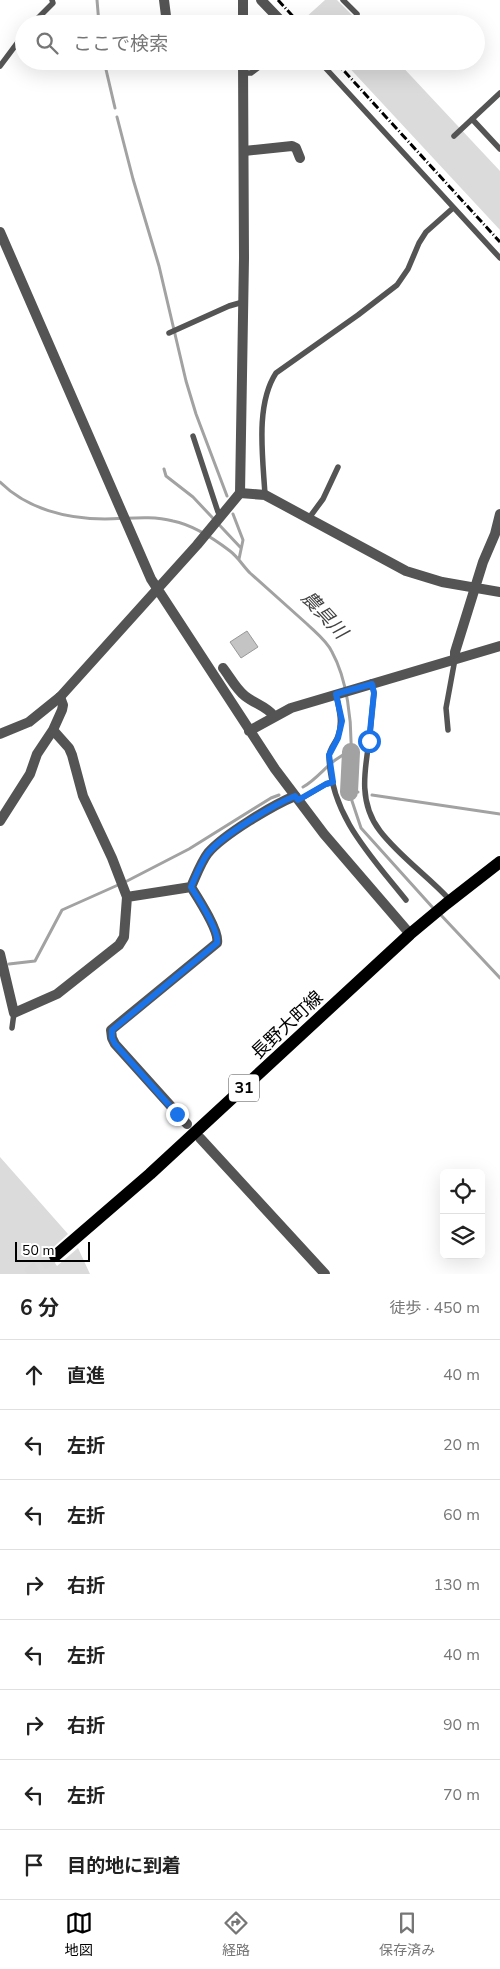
<!DOCTYPE html>
<html lang="ja">
<meta charset="utf-8">
<style>
:root{--surface:#fff;--page:#f2f2f2;--text:#222;--muted:#767676;--line:#e0e0e0;--accent:#000}
body{margin:0;font-family:"Nunito Sans","Noto Sans JP",sans-serif;background:var(--page);color:var(--text)}
.controls{position:absolute;right:15px;bottom:15px;display:grid;overflow:hidden;border-radius:8px;box-shadow:0 5px 20px #0002}
.controls button{width:45px;height:45px;display:grid;place-items:center;padding:0;border:0;border-bottom:1px solid var(--line);background:var(--surface);color:var(--text);font:25px sans-serif}
.scale{position:absolute;left:15px;bottom:12px;width:75px;box-sizing:border-box;padding-left:5px;border:2px solid #000;border-top:0;font-size:14px;line-height:18px;white-space:nowrap;color:#000;-webkit-text-stroke:4px #fff;paint-order:stroke}
.stop{position:absolute;width:15px;height:15px;margin:-11px;border:4px solid #1a73e8;border-radius:50%;background:#fff}
.stop.end{background:#1a73e8;border-color:#fff;box-shadow:0 1px 5px #0008}
.list{margin:0;padding:0;list-style:none}
h2{display:flex;justify-content:space-between;align-items:center;height:65px;margin:0;padding:0 20px;font-size:21px}
h2 small{font-size:16px;font-weight:400;color:var(--muted)}
.list li{display:grid;grid-template-columns:32px 1fr auto;gap:15px;align-items:center;box-sizing:border-box;height:70px;padding:0 20px;border-top:1px solid var(--line)}
.list b{display:block;font-size:19px;white-space:nowrap}
.list em{font-size:16px;font-style:normal;color:var(--muted)}
.icon{flex:none;width:28px;height:28px;fill:none;stroke:currentColor;stroke-width:2;stroke-linecap:round;stroke-linejoin:round}
.map{position:relative;flex:none;width:500px;height:1274px;overflow:hidden}
.search{position:absolute;background:var(--surface);box-shadow:0 5px 20px #0002;left:15px;right:15px;top:15px;height:55px;display:flex;align-items:center;gap:12px;box-sizing:border-box;padding:0 18px;border-radius:28px;color:var(--muted);font-size:19px}
.sheet{height:625px;background:var(--surface)}
nav{display:flex;justify-content:space-around;align-items:center;box-sizing:border-box;height:70px;border-top:1px solid var(--line);background:var(--surface);font-size:14px;color:var(--muted)}
nav a{display:grid;justify-items:center;gap:2px}
nav .on{color:var(--accent)}
.map>svg:first-child{display:block}
.green{fill:#dbdbdb}
.lines{fill:none;stroke-linecap:round;stroke-linejoin:round}
.stream{stroke:#a2a2a2;stroke-width:3}
.river{stroke:#a2a2a2;stroke-width:18}
.building{fill:#c4c4c4;stroke:#989898}
.primary-tunnel{stroke:#d9d9d9;stroke-width:12;stroke-dasharray:12 6;stroke-linecap:butt}
.service{stroke:#545454;stroke-width:5.5}
.minor{stroke:#545454;stroke-width:10}
.tertiary{stroke:#545454;stroke-width:10}
.primary{stroke:#000;stroke-width:12}
.rail{stroke:#000;stroke-width:3;stroke-dasharray:8 2.5 1 2.5;stroke-linecap:butt}
.route{stroke:#1a73e8;stroke-width:6}
.labels{text-anchor:middle;dominant-baseline:central;stroke-width:5;stroke-linejoin:round;paint-order:stroke}
.shield{fill:#fff;stroke:#4c4c4c;stroke-width:1}
.shield-label{font-size:16px;font-weight:bold;fill:#000}
.street-label{font-size:18px;fill:#000;stroke:#fff}
.water-label{font-size:19px;font-style:italic;fill:#434343;stroke:#fff}
</style>
<div class="map">
<svg width="500" height="1274" viewBox="0 0 500 1274">
<rect width="100%" height="100%" fill="#fff"/>
<!-- green -->
<path class="green" d="M325,0H337L361,24H309L304,19Z
M343,61H397L500,171V230Z
M0,1157L68,1234L48,1252L57,1266L78,1248L90,1274H0Z"/>
<g class="lines">
<!-- stream -->
<path class="stream" d="M97,0L99,24
M104,61L115,108
M117,117L133,179L159,266L186,381L196,414L227,496
M164,469L166,476L193,497L241,548
M0,482C27,509 67,519 105,519C127,519 150,515 173,521C193,525 213,538 230,551C238,557 243,566 250,573C269,590 288,607 307,624C315,632 327,641 332,652C347,679 352,721 351,752C330,758 321,777 303,787
M233,514L243,540L239,559
M358,792H349L361,828L434,909
M372,795L500,814
M127,881L189,849L271,798L279,795
M439,913L500,978
M9,964L35,961L62,910L118,885"/>
<!-- river -->
<path class="river" d="M349,792L351,752"/>
</g>
<!-- building -->
<path class="building" d="M247,631L258,647L241,658L230,642Z"/>
<g class="lines">
<!-- primary-tunnel -->
<path class="primary-tunnel" d="M27,1274L55,1256"/>
<!-- service -->
<path class="service" d="M343,0L357,14
M32,24L53,3L52,0
M319,61L500,258
M0,66L24,34
M243,73H251L267,61
M472,119L500,149
M454,136L500,93
M169,333L229,306L243,302
M193,436L218,512L222,515
M265,495C263,458 255,405 276,373L358,315L397,285L408,269L419,243L426,232L453,208
M309,518L323,499L338,467
M372,684L374,693C372,709 371,726 369,742C364,773 359,804 380,831C400,857 428,876 450,900
M336,694C339,709 343,722 338,736C336,743 329,748 329,757C331,816 371,856 406,900
M448,730L446,708L455,659
M299,800L326,784L333,782
M12,1028L14,1013"/>
<!-- minor -->
<path class="minor" d="M164,0L167,24
M261,0L284,24
M244,151L292,146L296,148L300,158
M240,493L265,495L406,571L442,582L500,592
M455,659V652L483,562L495,534L500,514
M223,668C230,677 236,689 245,696C255,704 266,706 274,716
M372,684L500,646
M0,821L30,774L37,754L53,730L62,710L63,705L60,697
M191,887C196,876 201,862 208,853C223,835 273,805 295,796
M127,897L191,887C198,898 220,932 217,943L111,1030L112,1038L115,1044L187,1124
M0,954L14,1013L57,994L119,945L124,937L127,897L112,858L83,796L72,755L69,748L53,730
M200,1138L325,1274"/>
<!-- tertiary -->
<path class="tertiary" d="M243,24V0
M0,232L151,579L275,769L324,834L410,934
M249,731L291,708L372,684
M0,734L29,722L60,697L197,545L240,493L244,258L243,61"/>
<!-- primary -->
<path class="primary" d="M55,1256L150,1174L410,934L446,904L500,862"/>
<!-- rail -->
<path class="rail" d="M278,0L300,24
M335,61L500,242"/>
</g>
<g class="lines">
<!-- route -->
<path class="route" d="M177,1114L115,1044L112,1038V1030L217,943C220,932 198,898 191,887C196,876 201,862 208,853C223,835 273,805 295,796L298,800L326,784L333,782L329,755L338,738L342,721L336,694L372,684L374,693L369,741"/>
</g>
<g class="labels">
<!-- shield labels -->
<rect class="shield" x="229" y="1074.5" width="30" height="27" rx="4"/>
<g class="shield-label">
<text x="244" y="1088">31</text>
</g>
<!-- street labels -->
<g class="street-label">
<text transform="translate(287 1025) rotate(-43)">長野大町線</text>
</g>
<!-- water labels -->
<g class="water-label">
<text transform="translate(324 615) rotate(47)">農具川</text>
</g>
</g>
</svg>
<div class="controls">
<button><svg class="icon" aria-label="locate" viewBox="0 0 24 24"><circle cx="12" cy="12" r="6"/><path d="M12 2v4M12 18v4M2 12h4M18 12h4"/></svg></button>
<button><svg class="icon" aria-label="layers" viewBox="0 0 24 24"><path d="M12 4l9 5-9 5-9-5zM3 14l9 5 9-5"/></svg></button>
</div>
<div class="scale">50 m</div>
<div class="stop" style="left:369px;top:741px"></div>
<div class="stop end" style="left:177px;top:1114px"></div>
<div class="search"><svg class="icon" aria-label="search" viewBox="0 0 24 24"><circle cx="10" cy="10" r="6"/><path d="M15 15l6 6"/></svg>ここで検索</div>
</div>
<section class="sheet">
<h2>6 分<small>徒歩 · 450 m</small></h2>
<ul class="list">
<li><svg class="icon" aria-label="ahead" viewBox="0 0 24 24"><path d="M12 20V5M6 11l6-6 6 6"/></svg><div><b>直進</b></div><em>40 m</em></li>
<li><svg class="icon" aria-label="left" viewBox="0 0 24 24"><path d="M17 20v-9H6M10 6l-5 5 5 5"/></svg><div><b>左折</b></div><em>20 m</em></li>
<li><svg class="icon" aria-label="left" viewBox="0 0 24 24"><path d="M17 20v-9H6M10 6l-5 5 5 5"/></svg><div><b>左折</b></div><em>60 m</em></li>
<li><svg class="icon" aria-label="right" viewBox="0 0 24 24"><path d="M7 20v-9h11M14 6l5 5-5 5"/></svg><div><b>右折</b></div><em>130 m</em></li>
<li><svg class="icon" aria-label="left" viewBox="0 0 24 24"><path d="M17 20v-9H6M10 6l-5 5 5 5"/></svg><div><b>左折</b></div><em>40 m</em></li>
<li><svg class="icon" aria-label="right" viewBox="0 0 24 24"><path d="M7 20v-9h11M14 6l5 5-5 5"/></svg><div><b>右折</b></div><em>90 m</em></li>
<li><svg class="icon" aria-label="left" viewBox="0 0 24 24"><path d="M17 20v-9H6M10 6l-5 5 5 5"/></svg><div><b>左折</b></div><em>70 m</em></li>
<li><svg class="icon" aria-label="arrive" viewBox="0 0 24 24"><path d="M6 21V4h12l-3 4 3 4H6"/></svg><div><b>目的地に到着</b></div></li>
</ul>
</section>
<nav>
<a class="on"><svg class="icon" aria-label="map" viewBox="0 0 24 24"><path d="M3 6l6-2 6 2 6-2v14l-6 2-6-2-6 2zM9 4v14M15 6v14"/></svg>地図</a>
<a><svg class="icon" aria-label="directions" viewBox="0 0 24 24"><path d="M12 3l9 9-9 9-9-9zM9 14v-3h6M13 9l2 2-2 2"/></svg>経路</a>
<a><svg class="icon" aria-label="saved" viewBox="0 0 24 24"><path d="M7 4h10v16l-5-4-5 4z"/></svg>保存済み</a>
</nav>
